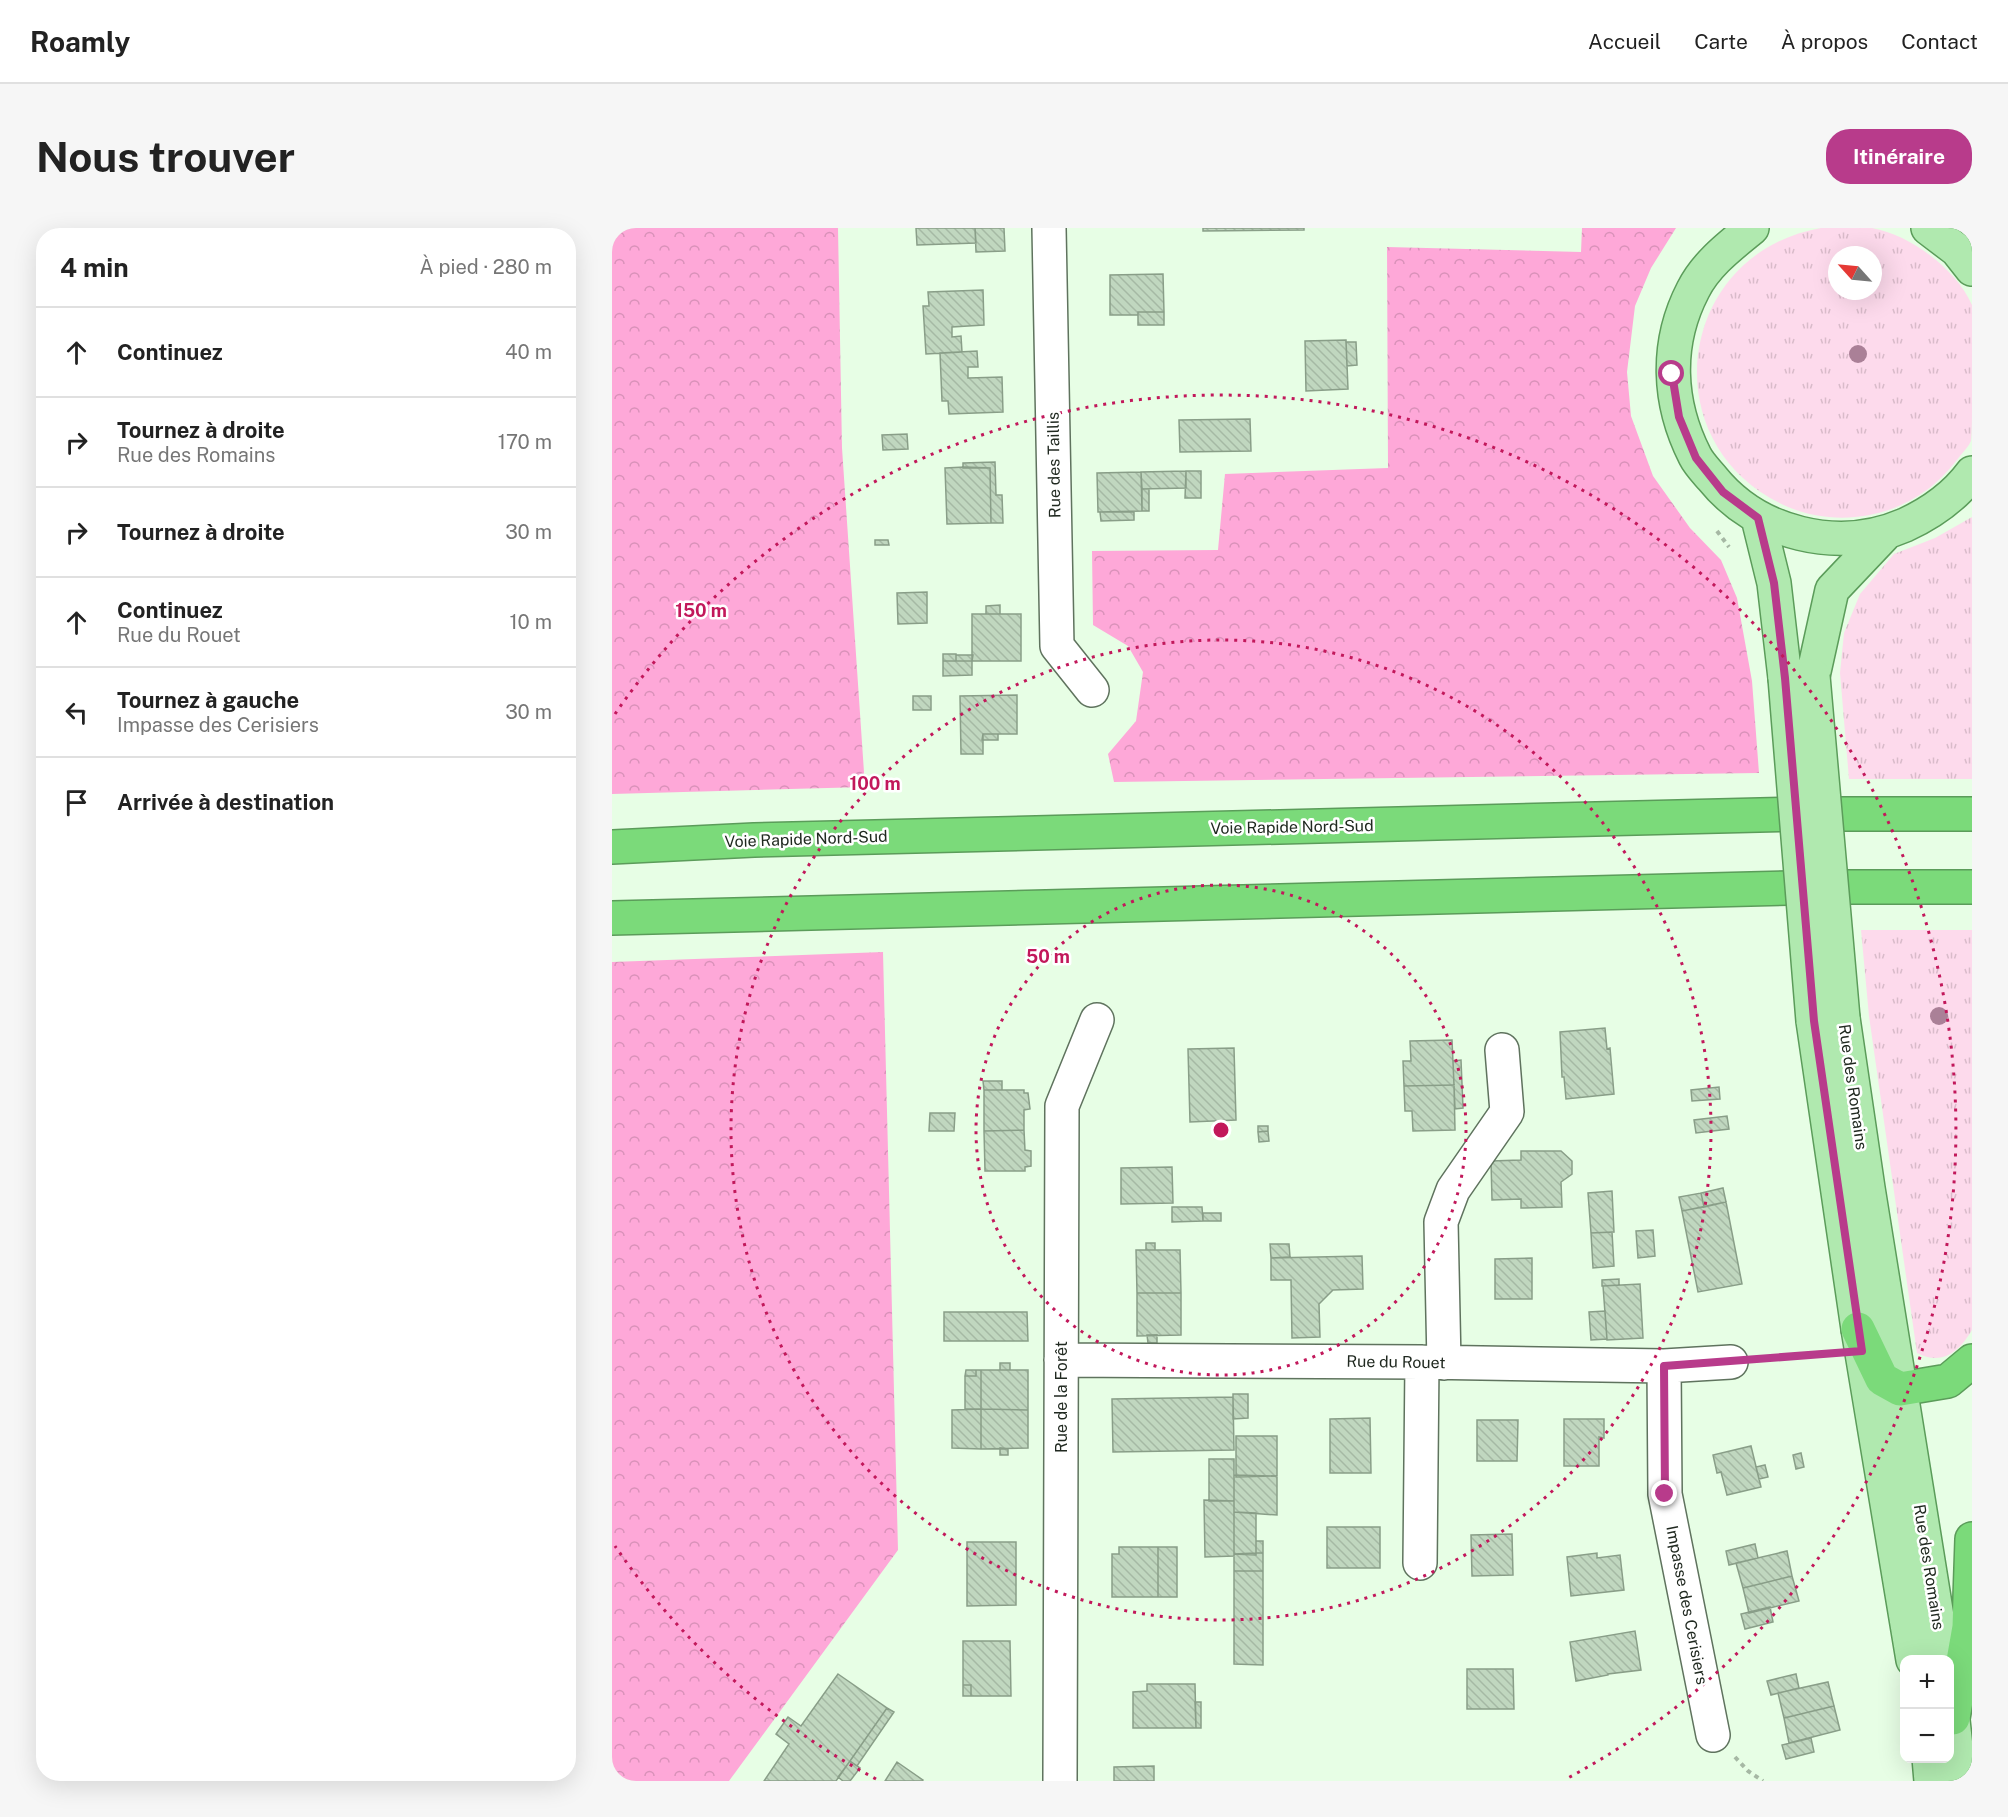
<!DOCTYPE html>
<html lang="fr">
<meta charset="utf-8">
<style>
:root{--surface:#fff;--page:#f6f6f6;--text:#222;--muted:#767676;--line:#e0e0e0;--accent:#b83b8b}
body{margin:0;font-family:"Public Sans",sans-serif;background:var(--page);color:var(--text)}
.controls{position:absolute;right:18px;bottom:18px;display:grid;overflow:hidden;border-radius:12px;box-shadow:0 6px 24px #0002}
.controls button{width:54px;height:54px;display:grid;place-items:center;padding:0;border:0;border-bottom:2px solid var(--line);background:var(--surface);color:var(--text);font:30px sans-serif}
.compass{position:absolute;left:1216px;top:18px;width:54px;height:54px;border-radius:50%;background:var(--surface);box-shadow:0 6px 24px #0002;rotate:297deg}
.stop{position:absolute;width:18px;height:18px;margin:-14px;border:4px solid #b83b8b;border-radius:50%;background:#fff}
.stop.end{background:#b83b8b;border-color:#fff;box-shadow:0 2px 6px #0008}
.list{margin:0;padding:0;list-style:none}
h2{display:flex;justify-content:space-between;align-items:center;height:78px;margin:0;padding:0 24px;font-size:26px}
h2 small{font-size:20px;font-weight:400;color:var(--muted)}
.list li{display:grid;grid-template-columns:39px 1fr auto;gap:18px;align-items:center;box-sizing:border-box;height:90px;padding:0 24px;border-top:2px solid var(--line)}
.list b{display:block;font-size:22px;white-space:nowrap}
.list p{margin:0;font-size:20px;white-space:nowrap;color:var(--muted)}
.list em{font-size:20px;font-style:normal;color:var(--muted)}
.icon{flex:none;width:33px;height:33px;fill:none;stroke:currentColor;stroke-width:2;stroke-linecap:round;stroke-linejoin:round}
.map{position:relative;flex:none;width:1360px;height:1553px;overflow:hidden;border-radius:24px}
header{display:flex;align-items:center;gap:36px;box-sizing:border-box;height:84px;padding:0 30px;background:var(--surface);border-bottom:2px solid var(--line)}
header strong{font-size:28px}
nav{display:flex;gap:33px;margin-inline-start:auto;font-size:21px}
.intro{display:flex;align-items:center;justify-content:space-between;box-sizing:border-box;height:144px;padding:0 36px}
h1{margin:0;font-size:42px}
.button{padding:15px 27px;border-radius:24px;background:var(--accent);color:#fff;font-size:21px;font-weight:700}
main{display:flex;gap:36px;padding:0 36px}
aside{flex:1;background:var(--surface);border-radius:24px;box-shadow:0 6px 24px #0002}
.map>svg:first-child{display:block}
.grass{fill:url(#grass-tufts);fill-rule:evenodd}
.forest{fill:url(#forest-crowns)}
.building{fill:url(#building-back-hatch);stroke:#899e88;stroke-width:1.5}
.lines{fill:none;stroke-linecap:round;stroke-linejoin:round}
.minor-casing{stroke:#5f735e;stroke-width:36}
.major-casing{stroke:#5b9c5a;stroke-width:36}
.highway-casing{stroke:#5b9c5a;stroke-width:36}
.path{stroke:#a6b8a4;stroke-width:4;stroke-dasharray:4.5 4.5;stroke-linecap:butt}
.minor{stroke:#fff;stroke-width:33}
.major{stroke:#b0e9af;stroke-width:33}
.highway{stroke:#7bda7a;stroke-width:33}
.major-bridge-casing{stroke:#5b9c5a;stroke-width:36;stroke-linecap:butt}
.major-bridge{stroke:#b0e9af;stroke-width:33}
.tree{fill:#aa8097}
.route{stroke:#b83b8b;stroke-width:8}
.ring{fill:none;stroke:#c2185b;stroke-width:3;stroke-dasharray:3 6}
.labels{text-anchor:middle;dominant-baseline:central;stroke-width:5;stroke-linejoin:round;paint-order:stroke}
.street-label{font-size:16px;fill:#202920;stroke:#fff}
.centre{fill:#c2185b;stroke:#fff;stroke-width:3}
.ring-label{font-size:18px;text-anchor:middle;font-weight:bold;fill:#c2185b;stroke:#fff;stroke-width:5;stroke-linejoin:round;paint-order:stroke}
</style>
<header>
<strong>Roamly</strong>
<nav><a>Accueil</a><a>Carte</a><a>À propos</a><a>Contact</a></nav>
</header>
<div class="intro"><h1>Nous trouver</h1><a class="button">Itinéraire</a></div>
<main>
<aside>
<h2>4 min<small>À pied · 280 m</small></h2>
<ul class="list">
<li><svg class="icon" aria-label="ahead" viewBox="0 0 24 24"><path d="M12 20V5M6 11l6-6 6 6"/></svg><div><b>Continuez</b></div><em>40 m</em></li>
<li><svg class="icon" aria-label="right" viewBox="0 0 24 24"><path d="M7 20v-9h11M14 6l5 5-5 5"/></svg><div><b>Tournez à droite</b><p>Rue des Romains</p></div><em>170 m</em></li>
<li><svg class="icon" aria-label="right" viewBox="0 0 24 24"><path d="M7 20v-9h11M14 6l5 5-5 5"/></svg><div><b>Tournez à droite</b></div><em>30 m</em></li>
<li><svg class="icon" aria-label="ahead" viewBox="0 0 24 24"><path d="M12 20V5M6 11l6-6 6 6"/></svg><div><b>Continuez</b><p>Rue du Rouet</p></div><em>10 m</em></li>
<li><svg class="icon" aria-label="left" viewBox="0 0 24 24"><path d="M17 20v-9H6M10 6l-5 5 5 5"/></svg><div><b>Tournez à gauche</b><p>Impasse des Cerisiers</p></div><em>30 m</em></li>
<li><svg class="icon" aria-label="arrive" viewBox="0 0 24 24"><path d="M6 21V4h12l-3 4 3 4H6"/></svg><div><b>Arrivée à destination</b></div></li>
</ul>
</aside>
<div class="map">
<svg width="1360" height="1553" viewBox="0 0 1360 1553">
<defs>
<pattern id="grass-tufts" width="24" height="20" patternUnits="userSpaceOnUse" patternTransform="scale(1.5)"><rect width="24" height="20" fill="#fddaec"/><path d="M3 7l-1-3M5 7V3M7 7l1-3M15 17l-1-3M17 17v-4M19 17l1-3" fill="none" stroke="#d9bbca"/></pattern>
<pattern id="forest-crowns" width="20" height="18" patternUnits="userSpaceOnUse" patternTransform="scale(1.5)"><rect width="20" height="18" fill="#fea8d8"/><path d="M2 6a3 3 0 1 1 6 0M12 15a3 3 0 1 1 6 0" fill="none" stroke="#d991b9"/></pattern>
<pattern id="building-back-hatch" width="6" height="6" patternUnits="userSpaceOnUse" patternTransform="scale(1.5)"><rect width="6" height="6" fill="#c0d7bf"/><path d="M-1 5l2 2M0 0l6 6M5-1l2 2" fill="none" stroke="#a5b9a4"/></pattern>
</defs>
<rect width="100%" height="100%" fill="#e7fee5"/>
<!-- grass -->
<path class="grass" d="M1209,0C1225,0 1244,0 1260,0C1299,7 1344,41 1360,77C1360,112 1360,147 1360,181C1360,191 1360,205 1359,213C1357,218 1352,223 1348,228C1329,253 1311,268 1282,280C1248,293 1210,293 1176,279C1039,220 1062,26 1209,0ZM1225,27H1261V63H1225Z
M1360,289V551H1237L1228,445L1232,405L1248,366L1282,326L1323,310Z
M1249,702H1360V1102C1347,1124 1330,1138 1305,1125L1257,788Z"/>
<!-- forest -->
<path class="forest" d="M0,0H226L230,220L253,559L0,566Z
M970,0H1064L1039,40L1023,78L1015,144L1019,188L1041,248L1078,300L1109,332L1125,370L1140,453L1147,545L502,554L496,526L524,493L531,444L516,418L481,397L480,323L606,322L613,246L776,240L775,19L969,24Z
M271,724L286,1322L117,1553H0V734Z"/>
<!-- building -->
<path class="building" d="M304,0H363L364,15L305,17Z
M363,0H392L393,23L364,24Z
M591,0H692V2L591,3Z
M551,46L552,84H526V87H498V47Z
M371,62L372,97L340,99V109L349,108L350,124L314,126L311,78H317L316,64Z
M526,84H552V97H526Z
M734,112L736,161L694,163L693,113Z
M734,114H744L745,137L735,138Z
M365,123L366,139H356V150L390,149L391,184L337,186L336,173H330L328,125Z
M638,191L639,223L568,224L567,192Z
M295,206L296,221L271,222L270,207Z
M383,234L384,267H390L391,295H379L378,240H351V235Z
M353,239L378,240L379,295L335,296L333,240Z
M574,243H589V270H573Z
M574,243V260L530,261L529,244Z
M529,244L530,283L486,284L485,245Z
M530,261H537V283H530Z
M488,284H522V292L489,293Z
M263,312H276L277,317H263Z
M315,364V395L286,396L285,365Z
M388,377V386H374V378Z
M360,386H409V433H360Z
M331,426H344V433H331Z
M344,427H361L360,433H344Z
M331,433H360V447L331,448Z
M405,467V506H371V526H349L348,468Z
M301,468H319V482H301Z
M371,506H386V512H370Z
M993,800L995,821L998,820L1002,866L954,871L952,849H950L948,804Z
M840,812L842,857L792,858L791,833H799L798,813Z
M622,820L624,892L578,894L576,821Z
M849,832L851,880L843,881L841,833Z
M371,853H390V862H372Z
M842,857L843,902L801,903L800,883H793L792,858Z
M1107,859L1108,871L1080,873L1079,862Z
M372,862H412V865H416L418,881L412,882V902L372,903Z
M318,885H343L342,903H317Z
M1115,888L1117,901L1084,905L1082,892Z
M646,898H656V903L646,904Z
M412,902L413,922L419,923V938L413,939V943H373L372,903Z
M656,903L657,913L647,914L646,904Z
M909,923H949L960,933V946L949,954L950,979L909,980V971L880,972L879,933L909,932Z
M560,939L561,975L509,976V940Z
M1111,960L1114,974L1092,979L1089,965Z
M1000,963L1002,1004L979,1005L976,965Z
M1089,965L1092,979L1070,983L1067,969Z
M1114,974L1130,1056L1086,1064L1070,983Z
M560,979H590L591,993L560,994Z
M591,985H609V993H591Z
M1041,1002L1043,1028L1026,1030L1024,1003Z
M1000,1004L1002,1038L981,1040L979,1005Z
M534,1015H543V1022H534Z
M658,1016H677L678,1029L659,1030Z
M524,1022H568L569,1065H525Z
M750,1028L751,1061L721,1062L707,1076L708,1109L680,1110L679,1052H659V1030Z
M920,1030V1071H883V1031Z
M1007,1051V1057L990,1058V1052Z
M1028,1056L1031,1110L995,1112L991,1058Z
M525,1065H569V1107L525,1108Z
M993,1083L995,1111L979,1112L977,1084Z
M332,1084H415L416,1113H332Z
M535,1107H545V1115H536Z
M388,1135H398V1142H388Z
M354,1142H364V1148H353Z
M364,1142H369V1181H353V1148H364Z
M369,1142H416V1182L369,1181Z
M621,1166H636V1190L621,1191Z
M621,1169L622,1222L501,1224L500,1171Z
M369,1181V1221L340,1220V1182Z
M369,1181L416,1182V1220L369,1221Z
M758,1190L759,1245H718V1191Z
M952,1191H992V1210L987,1209V1238H952Z
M865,1192H906L905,1233H865Z
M624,1208H665V1248L624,1249Z
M1139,1218L1149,1259L1115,1267L1109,1244L1105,1245L1101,1227Z
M388,1220L396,1221V1227H388Z
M1189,1225L1192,1239L1184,1241L1181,1227Z
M597,1231H622V1273H597Z
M1153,1237L1156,1249L1147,1251L1144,1239Z
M622,1247L665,1248V1287L622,1284Z
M592,1272L622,1273V1328L593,1329Z
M622,1284L644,1285V1327L622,1326Z
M715,1299H768V1340H715Z
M900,1306L901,1347L860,1348L859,1307Z
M644,1313H651V1325H644Z
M355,1314H404V1377L355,1378Z
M1143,1316L1146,1330L1117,1337L1114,1323Z
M507,1319H546V1369H500V1326H507Z
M546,1319H565V1369H546Z
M1175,1323L1180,1348L1131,1360L1124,1335Z
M644,1325H651V1343H622V1326Z
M985,1325V1330L1008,1327L1012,1362L959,1368L955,1329Z
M622,1343H651V1437L622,1436Z
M1180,1348L1187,1373L1137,1385L1131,1360Z
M1158,1379L1161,1394L1133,1401L1129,1386Z
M1023,1403L1029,1442L996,1446V1447L964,1453L958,1414Z
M351,1413H398L399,1468H359V1457H351Z
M855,1441H901L902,1481H855Z
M226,1446L275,1480L224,1553H152L177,1516L164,1506L176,1489L189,1498Z
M1184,1446L1187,1460L1159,1467L1155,1453Z
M1216,1454L1222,1478L1172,1490L1166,1465Z
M535,1456H583L584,1500H521V1464L535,1463Z
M351,1457H359V1468H351Z
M583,1474H589V1500H584Z
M1222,1478L1228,1502L1177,1515L1172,1490Z
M275,1480L282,1484L245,1538L238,1533Z
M1199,1510L1202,1524L1174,1531L1170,1517Z
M238,1533L248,1540L238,1553H231L226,1549Z
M285,1534L311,1552L310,1553H273Z
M542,1538V1553H502V1539Z"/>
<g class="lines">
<!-- minor casing -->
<g class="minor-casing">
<path id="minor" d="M437,0L445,418L480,462
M449,1132L810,1134L1052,1138L1119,1134
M832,1135L829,994L841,962L895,884L890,822
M1052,1138L1053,1266L1101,1507
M808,1335L810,1134
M448,1553L450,878L485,792"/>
</g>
<!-- major casing -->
<g class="major-casing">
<path id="major" d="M1140,0C1118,18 1094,36 1081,62C1053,116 1056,175 1083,228C1087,236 1094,243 1100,250C1145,306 1226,326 1293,297C1319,285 1343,268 1360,245
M1316,0L1345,22L1360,41
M1146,290L1162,355L1173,450
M1201,448L1220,362L1274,305
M1231,790L1256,960L1332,1432
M1201,793L1246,1101L1301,1432
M1338,1467L1348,1553
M1317,1530L1319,1553"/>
</g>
<!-- highway casing -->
<g class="highway-casing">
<path id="highway" d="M0,619L142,612L1187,586H1360
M0,690L1218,659H1360
M1246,1101L1270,1151L1288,1161L1336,1153L1360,1133
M1341,1490L1357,1399L1360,1311"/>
</g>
<!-- path -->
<path class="path" d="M1105,303L1117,319
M1149,1131L1216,1126
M1123,1529L1136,1543L1151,1553"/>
<!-- minor -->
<use href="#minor" class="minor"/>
<!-- major -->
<use href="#major" class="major"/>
<!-- highway -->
<use href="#highway" class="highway"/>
<!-- major-bridge casing -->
<g class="major-bridge-casing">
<path id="major-bridge" d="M1201,448L1231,790
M1173,450L1201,793"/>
</g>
<!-- major-bridge -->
<use href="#major-bridge" class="major-bridge"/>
</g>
<!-- trees -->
<g class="tree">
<circle cx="1246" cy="126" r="9"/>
<circle cx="1327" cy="788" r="9"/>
</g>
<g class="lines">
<!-- route -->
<path class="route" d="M1053,1266L1052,1138L1250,1123L1202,793L1173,450L1162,355L1146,290L1111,264L1084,230L1067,189L1060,146"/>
</g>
<!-- distance rings -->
<g class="ring">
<circle cx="609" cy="902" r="245"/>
<circle cx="609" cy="902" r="490"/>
<path d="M264 1551A735 735 0 0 1 3 1318M3 486A735 735 0 1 1 954 1551"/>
</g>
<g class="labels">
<!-- street labels -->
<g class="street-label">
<text transform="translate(442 237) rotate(-91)">Rue des Taillis</text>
<text transform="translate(680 599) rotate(-1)">Voie Rapide Nord-Sud</text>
<text transform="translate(194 611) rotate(-2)">Voie Rapide Nord-Sud</text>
<text transform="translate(1241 859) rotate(82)">Rue des Romains</text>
<text transform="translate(784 1134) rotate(1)">Rue du Rouet</text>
<text transform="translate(449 1169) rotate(-90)">Rue de la Forêt</text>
<text transform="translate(1317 1339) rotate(81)">Rue des Romains</text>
<text transform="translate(1075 1377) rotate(79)">Impasse des Cerisiers</text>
</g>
</g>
<circle cx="609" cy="902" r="9" class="centre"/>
<g class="ring-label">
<text x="89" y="389">150 m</text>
<text x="263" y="562">100 m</text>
<text x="436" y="735">50 m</text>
</g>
</svg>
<div class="controls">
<button>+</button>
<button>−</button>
</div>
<svg class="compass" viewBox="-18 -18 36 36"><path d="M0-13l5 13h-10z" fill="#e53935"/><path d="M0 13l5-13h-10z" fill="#767676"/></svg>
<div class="stop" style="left:1060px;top:146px"></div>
<div class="stop end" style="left:1053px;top:1266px"></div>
</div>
</main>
